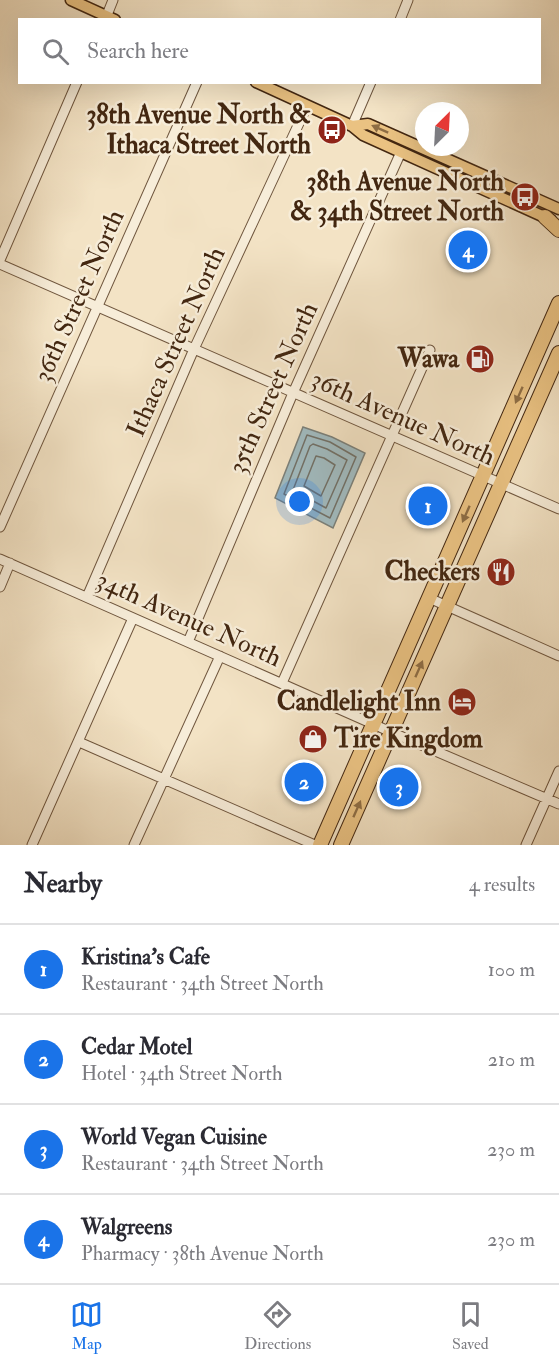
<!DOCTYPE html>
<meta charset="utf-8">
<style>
:root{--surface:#fff;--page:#f2f2f3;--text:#2b2b33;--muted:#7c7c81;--line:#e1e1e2;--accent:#1a73e8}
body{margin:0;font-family:"IM FELL Double Pica",serif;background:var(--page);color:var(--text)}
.compass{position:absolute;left:415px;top:102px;width:54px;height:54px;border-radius:50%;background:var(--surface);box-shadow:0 6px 24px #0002;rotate:24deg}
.you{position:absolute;left:300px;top:502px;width:21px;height:21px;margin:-15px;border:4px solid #fff;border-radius:50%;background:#1a73e8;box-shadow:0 0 0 9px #1a73e833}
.badge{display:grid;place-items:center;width:39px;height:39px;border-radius:50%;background:var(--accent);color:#fff;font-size:20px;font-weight:700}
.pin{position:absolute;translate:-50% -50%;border:3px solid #fff;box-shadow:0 2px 6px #0006}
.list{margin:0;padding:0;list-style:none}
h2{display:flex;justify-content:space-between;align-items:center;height:78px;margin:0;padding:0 24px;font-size:26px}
h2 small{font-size:20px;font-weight:400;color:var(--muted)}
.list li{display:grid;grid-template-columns:39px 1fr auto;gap:18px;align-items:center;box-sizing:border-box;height:90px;padding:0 24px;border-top:2px solid var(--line)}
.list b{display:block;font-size:22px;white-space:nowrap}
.list p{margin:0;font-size:20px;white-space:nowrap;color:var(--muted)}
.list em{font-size:20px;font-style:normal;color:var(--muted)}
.icon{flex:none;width:33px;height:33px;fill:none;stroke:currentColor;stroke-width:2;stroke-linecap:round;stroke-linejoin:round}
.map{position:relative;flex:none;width:559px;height:845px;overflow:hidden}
.search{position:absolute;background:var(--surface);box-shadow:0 6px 24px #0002;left:18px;right:18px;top:18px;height:66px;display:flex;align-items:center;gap:15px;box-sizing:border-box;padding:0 21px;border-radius:0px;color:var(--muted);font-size:22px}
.sheet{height:438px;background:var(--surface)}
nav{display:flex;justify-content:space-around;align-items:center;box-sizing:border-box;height:84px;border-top:2px solid var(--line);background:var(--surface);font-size:16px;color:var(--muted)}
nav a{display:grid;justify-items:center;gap:3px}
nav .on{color:var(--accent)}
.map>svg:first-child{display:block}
.water{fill:#a1bbc0;stroke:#7b807a;stroke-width:1.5}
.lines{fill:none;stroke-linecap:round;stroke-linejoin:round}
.shore{stroke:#727168;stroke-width:1.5}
.minor-casing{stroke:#6f563e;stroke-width:11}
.major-casing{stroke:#432711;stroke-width:13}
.highway-casing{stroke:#432711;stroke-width:16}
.minor{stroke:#f7edd9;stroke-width:9}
.major{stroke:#eac282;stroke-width:10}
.highway{stroke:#eac282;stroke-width:14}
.oneway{fill:#8e6d44}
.labels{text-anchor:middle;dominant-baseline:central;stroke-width:5;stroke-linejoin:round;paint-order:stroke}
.poi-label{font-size:26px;font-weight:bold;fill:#432711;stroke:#f7edd9;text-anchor:end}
.street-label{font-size:26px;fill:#432711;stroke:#f7edd9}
</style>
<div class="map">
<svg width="559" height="845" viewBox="0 0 559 845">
<rect width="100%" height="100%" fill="#f3e3c5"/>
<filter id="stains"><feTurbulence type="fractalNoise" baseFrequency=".00333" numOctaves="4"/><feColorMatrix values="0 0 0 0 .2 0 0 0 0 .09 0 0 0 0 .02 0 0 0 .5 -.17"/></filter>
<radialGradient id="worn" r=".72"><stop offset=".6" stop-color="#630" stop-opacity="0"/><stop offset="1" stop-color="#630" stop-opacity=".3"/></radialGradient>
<!-- water -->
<path class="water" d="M303,427L332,437L365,453L333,528L275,498Z"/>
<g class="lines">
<!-- shore -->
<path class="shore" d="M307,435L330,442L356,457L330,518L284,494Z
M313,444L327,449L347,460L326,508L293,490L310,446Z
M316,456L324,458L335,465L321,496L304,486Z"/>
<!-- minor casing -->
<g class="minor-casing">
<path id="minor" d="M105,20L113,0
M400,20L408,0
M352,126L371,82
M0,260L77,82
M0,264L559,509
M0,527L197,82
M0,559L391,732L559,804
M0,587L10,563
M87,597L194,349L307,106
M429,598L559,656
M188,642L293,393L401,152
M282,683L430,350
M79,742L315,845
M32,845L133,618
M134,845L220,656
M526,845L559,771"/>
</g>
<!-- major casing -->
<g class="major-casing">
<path id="major" d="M71,0L115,20
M256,82L352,126L363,135L551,220
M352,126L368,124L559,209"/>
</g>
<!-- highway casing -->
<g class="highway-casing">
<path id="highway" d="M545,217L559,230
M320,845L559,303
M341,845L559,353"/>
</g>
<!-- minor -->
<use href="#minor" class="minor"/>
<!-- major -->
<use href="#major" class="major"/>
<!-- highway -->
<use href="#highway" class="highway"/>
</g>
<!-- one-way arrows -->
<defs><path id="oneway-solid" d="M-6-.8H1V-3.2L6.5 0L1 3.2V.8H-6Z" transform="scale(1.5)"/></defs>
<g class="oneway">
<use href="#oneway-solid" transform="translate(380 129) rotate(-156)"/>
<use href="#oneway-solid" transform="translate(519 395) rotate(114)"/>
<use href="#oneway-solid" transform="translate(466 514) rotate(114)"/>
<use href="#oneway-solid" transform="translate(419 669) rotate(-66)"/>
<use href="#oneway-solid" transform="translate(357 809) rotate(-66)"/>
</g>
<!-- icons -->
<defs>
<g id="bus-disc" transform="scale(1.5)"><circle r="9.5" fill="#8f2418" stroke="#f7edd9"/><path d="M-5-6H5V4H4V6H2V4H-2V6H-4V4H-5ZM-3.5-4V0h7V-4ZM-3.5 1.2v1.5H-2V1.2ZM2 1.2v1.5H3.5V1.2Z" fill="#fff"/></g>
<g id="fuel-disc" transform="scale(1.5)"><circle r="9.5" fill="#8f2418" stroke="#f7edd9"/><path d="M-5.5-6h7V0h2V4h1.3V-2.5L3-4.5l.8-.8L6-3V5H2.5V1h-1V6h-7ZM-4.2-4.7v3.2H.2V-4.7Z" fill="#fff"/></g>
<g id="restaurant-disc" transform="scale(1.5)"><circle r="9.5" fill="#8f2418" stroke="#f7edd9"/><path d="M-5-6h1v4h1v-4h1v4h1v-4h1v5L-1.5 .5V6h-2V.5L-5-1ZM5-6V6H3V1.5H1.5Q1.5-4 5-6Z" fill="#fff"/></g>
<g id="hotel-disc" transform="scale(1.5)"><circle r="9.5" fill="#8f2418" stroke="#f7edd9"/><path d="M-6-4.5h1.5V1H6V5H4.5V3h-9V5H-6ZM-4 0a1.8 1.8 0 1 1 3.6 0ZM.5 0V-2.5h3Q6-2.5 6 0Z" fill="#fff"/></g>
<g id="shop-disc" transform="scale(1.5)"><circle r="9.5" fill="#8f2418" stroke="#f7edd9"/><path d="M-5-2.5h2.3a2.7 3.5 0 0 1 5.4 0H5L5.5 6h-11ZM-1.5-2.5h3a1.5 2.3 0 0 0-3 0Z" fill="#fff"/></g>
</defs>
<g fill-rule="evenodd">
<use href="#bus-disc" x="332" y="130"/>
<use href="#bus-disc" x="525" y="197"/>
<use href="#fuel-disc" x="480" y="359"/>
<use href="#restaurant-disc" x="501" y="572"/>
<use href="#hotel-disc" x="462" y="702"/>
<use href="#shop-disc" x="313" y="739"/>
</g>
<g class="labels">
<!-- poi labels -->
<g class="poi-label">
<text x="311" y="115">38th Avenue North &amp;<tspan x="311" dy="30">Ithaca Street North</tspan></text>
<text x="504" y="182">38th Avenue North<tspan x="504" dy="30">&amp; 34th Street North</tspan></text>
<text x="459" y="359">Wawa</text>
<text x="480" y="572">Checkers</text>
<text x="441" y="702">Candlelight Inn</text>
<text x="334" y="739" text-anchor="start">Tire Kingdom</text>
</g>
<!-- street labels -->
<g class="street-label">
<text transform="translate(79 296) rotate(-66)">36th Street North</text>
<text transform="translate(176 342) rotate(-66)">Ithaca Street North</text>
<text transform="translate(273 388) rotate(-66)">35th Street North</text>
<text transform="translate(403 418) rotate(24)">36th Avenue North</text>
<text transform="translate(189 619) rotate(24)">34th Avenue North</text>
</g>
</g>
<rect width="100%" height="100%" filter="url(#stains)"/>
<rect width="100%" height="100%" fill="url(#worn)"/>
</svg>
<svg class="compass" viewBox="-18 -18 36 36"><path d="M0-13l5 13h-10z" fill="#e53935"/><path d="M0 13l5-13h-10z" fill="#7c7c81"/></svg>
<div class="you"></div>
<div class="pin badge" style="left:428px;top:506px">1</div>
<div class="pin badge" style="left:304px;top:782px">2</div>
<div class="pin badge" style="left:399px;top:787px">3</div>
<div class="pin badge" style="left:468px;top:250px">4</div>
<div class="search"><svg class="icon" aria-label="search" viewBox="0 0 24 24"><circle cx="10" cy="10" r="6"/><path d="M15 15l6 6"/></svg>Search here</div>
</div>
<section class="sheet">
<h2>Nearby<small>4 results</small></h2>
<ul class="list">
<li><span class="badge">1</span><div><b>Kristina's Cafe</b><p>Restaurant · 34th Street North</p></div><em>100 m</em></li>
<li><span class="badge">2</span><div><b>Cedar Motel</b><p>Hotel · 34th Street North</p></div><em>210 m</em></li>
<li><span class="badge">3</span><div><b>World Vegan Cuisine</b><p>Restaurant · 34th Street North</p></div><em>230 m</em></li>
<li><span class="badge">4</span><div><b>Walgreens</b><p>Pharmacy · 38th Avenue North</p></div><em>230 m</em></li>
</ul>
</section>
<nav>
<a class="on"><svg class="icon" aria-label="map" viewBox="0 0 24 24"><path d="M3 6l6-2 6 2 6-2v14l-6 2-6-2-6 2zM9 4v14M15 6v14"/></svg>Map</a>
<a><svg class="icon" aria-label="directions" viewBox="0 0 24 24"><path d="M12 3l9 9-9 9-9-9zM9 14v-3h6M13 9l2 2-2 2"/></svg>Directions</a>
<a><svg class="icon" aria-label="saved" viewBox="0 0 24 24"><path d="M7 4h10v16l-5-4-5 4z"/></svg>Saved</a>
</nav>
